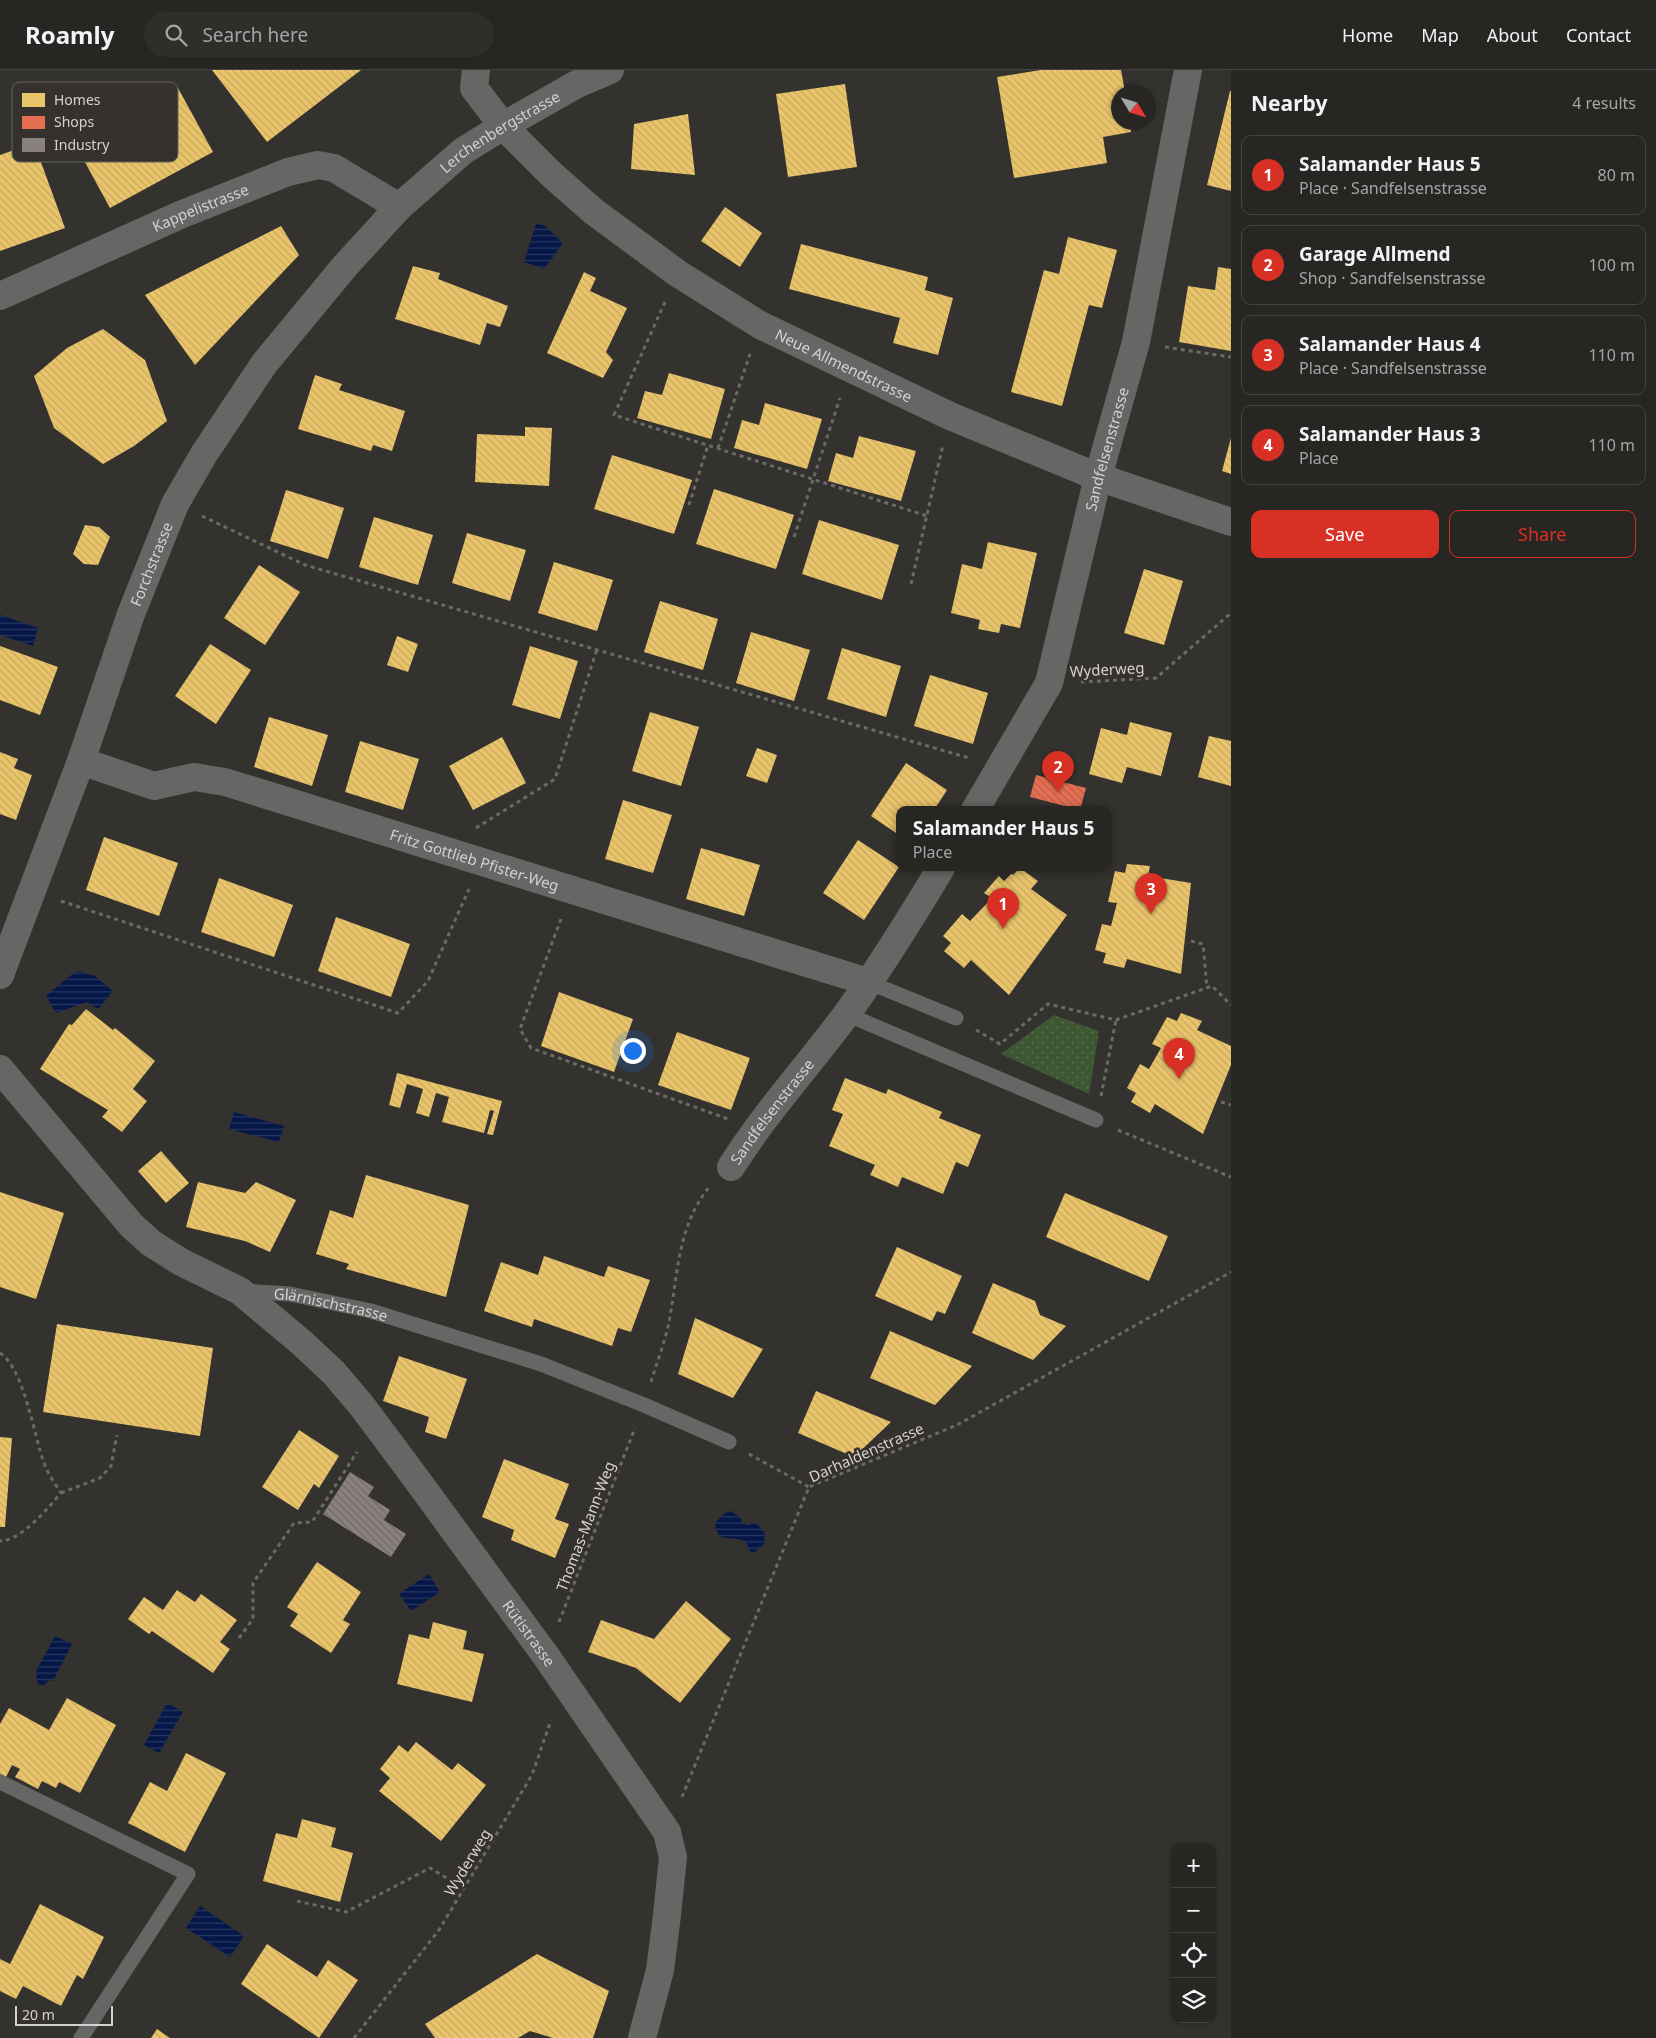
<!DOCTYPE html>
<meta charset="utf-8">
<style>
:root{--surface:#272623;--page:#2f2e2b;--text:#f1f3f6;--muted:#a4a5a6;--line:#434341;--accent:#d93025}
body{margin:0;font-family:"Noto Sans",sans-serif;background:var(--page);color:var(--text)}
.controls{position:absolute;right:15px;bottom:15px;display:grid;overflow:hidden;border-radius:10px;box-shadow:0 1px 4px #0004}
.controls button{width:45px;height:45px;display:grid;place-items:center;padding:0;border:0;border-bottom:1px solid var(--line);background:var(--surface);color:var(--text);font:25px sans-serif}
.compass{position:absolute;left:1111px;top:15px;width:45px;height:45px;border-radius:50%;background:var(--surface);box-shadow:0 1px 4px #0004;rotate:128deg}
.scale{position:absolute;left:15px;bottom:12px;width:98px;box-sizing:border-box;padding-left:5px;border:2px solid #d4d2d0;border-top:0;font-size:14px;line-height:18px;white-space:nowrap;color:#d4d2d0;-webkit-text-stroke:4px #35322e;paint-order:stroke}
.you{position:absolute;left:632px;top:980px;width:18px;height:18px;margin:-12px;border:4px solid #fff;border-radius:50%;background:#1a73e8;box-shadow:0 0 0 8px #1a73e833}
.badge{display:grid;place-items:center;width:32px;height:32px;border-radius:50%;background:var(--accent);color:#fff;font-size:16px;font-weight:700}
.pin{position:absolute;translate:-50% -41px;filter:drop-shadow(0 1px 2px #0008)}
.pin::after{content:'';position:absolute;top:26px;width:18px;height:15px;background:inherit;clip-path:polygon(0 0,100% 0,50% 100%)}
.popup{position:absolute;left:896px;top:736px;width:215px;height:65px;box-sizing:border-box;display:grid;place-content:center;border-radius:10px;background:var(--surface);filter:drop-shadow(0 1px 4px #0005);font-size:16px;white-space:nowrap;color:var(--muted)}
.popup b{font-size:19px;color:var(--text)}
.popup::after{content:'';position:absolute;left:50%;top:100%;margin-left:-10px;border:10px solid transparent;border-top-color:var(--surface)}
.list{margin:0;padding:0;list-style:none}
h2{display:flex;justify-content:space-between;align-items:center;height:65px;margin:0;padding:0 20px;font-size:21px}
h2 small{font-size:16px;font-weight:400;color:var(--muted)}
.list li{display:grid;grid-template-columns:32px 1fr auto;gap:15px;align-items:center;box-sizing:border-box;height:80px;margin:0 10px 10px;padding:0 10px;border:1px solid var(--line);border-radius:10px}
.list b{display:block;font-size:19px;white-space:nowrap}
.list p{margin:0;font-size:16px;white-space:nowrap;color:var(--muted)}
.list em{font-size:16px;font-style:normal;color:var(--muted)}
.actions{display:flex;gap:10px;padding:15px 20px}
.actions a{flex:1;padding:11px 0;border:1px solid var(--accent);border-radius:10px;text-align:center;font-size:18px;color:var(--accent)}
.actions .main{background:var(--accent);color:#fff}
.icon{flex:none;width:28px;height:28px;fill:none;stroke:currentColor;stroke-width:2;stroke-linecap:round;stroke-linejoin:round}
.map{position:relative;flex:none;width:1231px;height:1968px;overflow:hidden}
header{display:flex;align-items:center;gap:30px;box-sizing:border-box;height:70px;padding:0 25px;background:var(--surface);border-bottom:1px solid var(--line)}
header strong{font-size:24px}
nav{display:flex;gap:28px;margin-inline-start:auto;font-size:18px}
.search{width:350px;height:45px;background:var(--page);display:flex;align-items:center;gap:12px;box-sizing:border-box;padding:0 18px;border-radius:28px;color:var(--muted);font-size:19px}
main{display:flex}
aside{flex:1;background:var(--surface)}
.map>svg:first-child{display:block}
.park{fill:url(#park-dots)}
.water{fill:url(#water-rules)}
.homes{fill:url(#homes-back-hatch)}
.shops{fill:url(#shops-back-hatch)}
.industry{fill:url(#industry-back-hatch)}
.lines{fill:none;stroke-linecap:round;stroke-linejoin:round}
.path{stroke:#6b6a69;stroke-width:3;stroke-dasharray:4 4;stroke-linecap:butt}
.lane{stroke:#666665;stroke-width:15}
.street{stroke:#666665;stroke-width:28}
.labels{text-anchor:middle;dominant-baseline:central;stroke-width:5;stroke-linejoin:round;paint-order:stroke}
.street-label{font-size:15px;fill:#d4d2d0;stroke:#35322e}
.key{fill:#35322e;stroke:#65625f;stroke-width:1}
.key-label{font-size:14px;fill:#d4d2d0}
</style>
<header>
<strong>Roamly</strong>
<div class="search"><svg class="icon" aria-label="search" viewBox="0 0 24 24"><circle cx="10" cy="10" r="6"/><path d="M15 15l6 6"/></svg>Search here</div>
<nav><a>Home</a><a>Map</a><a>About</a><a>Contact</a></nav>
</header>
<main>
<div class="map">
<svg width="1231" height="1968" viewBox="0 0 1231 1968">
<defs>
<pattern id="park-dots" width="8" height="8" patternUnits="userSpaceOnUse" patternTransform="scale(1.25)"><rect width="8" height="8" fill="#3d5733"/><path d="M2 2h.1M6 6h.1" fill="none" stroke="#586e50" stroke-width="1.8" stroke-linecap="round"/></pattern>
<pattern id="water-rules" width="6" height="5" patternUnits="userSpaceOnUse" patternTransform="scale(1.25)"><rect width="6" height="5" fill="#051748"/><path d="M0 2.5h6" fill="none" stroke="#293861"/></pattern>
<pattern id="homes-back-hatch" width="6" height="6" patternUnits="userSpaceOnUse" patternTransform="scale(1.25)"><rect width="6" height="6" fill="#e9c46a"/><path d="M-1 5l2 2M0 0l6 6M5-1l2 2" fill="none" stroke="#c7a961"/></pattern>
<pattern id="shops-back-hatch" width="6" height="6" patternUnits="userSpaceOnUse" patternTransform="scale(1.25)"><rect width="6" height="6" fill="#e76f51"/><path d="M-1 5l2 2M0 0l6 6M5-1l2 2" fill="none" stroke="#b5614b"/></pattern>
<pattern id="industry-back-hatch" width="6" height="6" patternUnits="userSpaceOnUse" patternTransform="scale(1.25)"><rect width="6" height="6" fill="#8a817c"/><path d="M-1 5l2 2M0 0l6 6M5-1l2 2" fill="none" stroke="#706a66"/></pattern>
</defs>
<rect width="100%" height="100%" fill="#34322f"/>
<!-- park -->
<path class="park" d="M1054,945L1099,961L1089,1024L1001,984Z"/>
<!-- water -->
<path class="water" d="M536,154L544,155L563,173L544,199L524,192Z
M0,545L38,558L33,576L0,565Z
M78,901L95,906L113,921L98,939L87,932L56,943L46,926L70,906Z
M234,1042L284,1056L279,1072L229,1059Z
M731,1441L741,1448L742,1453L748,1455L756,1453L765,1463L764,1474L755,1482H750C746,1456 717,1482 715,1453L725,1443Z
M429,1504L440,1522L411,1541L399,1524Z
M55,1566L72,1574L53,1611L49,1610L44,1615H40L36,1610L37,1605L35,1603Z
M167,1633L183,1642L159,1683L144,1675Z
M200,1836L244,1866L230,1887L186,1858Z"/>
<!-- homes -->
<path class="homes" d="M212,0H361L267,72Z
M1041,0H1121L1125,22H1118V52H1130L1131,62L1103,67L1107,93L1014,108L997,7Z
M845,14L857,97L788,107L776,24Z
M178,18L213,82L110,138L75,74Z
M1230,21H1231V121L1207,115Z
M688,44L695,105L631,99L634,54Z
M34,73L65,158L0,181V85Z
M725,137L762,163L740,197L701,171Z
M281,156L299,185L195,295L145,225Z
M1068,167L1117,180L1102,238L1089,235L1062,336L1011,322L1044,200L1059,204Z
M801,174L928,207L925,220L953,228L938,285L893,273L900,248L789,219Z
M413,196L440,203L438,209L508,236L500,257L487,253L480,275L395,249Z
M1218,197L1231,199V281L1179,272L1188,216L1215,220Z
M584,202L596,208L590,221L627,238L606,282L613,290L603,308L547,283Z
M103,259L145,290L167,351L134,376L103,394L54,358L34,306L67,278Z
M669,303L725,319L711,369L637,348L645,321L662,325Z
M315,305L342,314L339,320L405,341L392,381L373,375L371,381L298,359Z
M765,333L822,349L807,399L734,378L742,350L759,355Z
M525,357L552,358L549,416L475,412L477,364L525,366Z
M859,366L916,381L901,431L828,411L836,383L853,388Z
M1231,368V404L1222,401Z
M612,385L692,410L674,464L594,439Z
M714,419L794,445L776,499L696,474Z
M286,420L344,438L328,489L270,471Z
M374,447L433,465L418,515L359,497Z
M819,450L899,475L882,530L802,504Z
M85,455L99,457L110,467L98,495L84,494L73,484Z
M467,463L526,480L510,531L452,513Z
M988,472L1037,483L1020,558L1001,554L999,563L978,559L980,550L951,543L962,494L982,499Z
M554,492L613,510L597,561L538,543Z
M259,495L300,522L265,575L224,548Z
M1144,499L1183,511L1164,575L1124,563Z
M660,531L718,549L703,600L644,582Z
M751,562L810,580L794,631L736,613Z
M397,566L418,574L408,602L387,595Z
M210,574L251,600L216,654L175,626Z
M0,576L58,597L40,645L0,630Z
M530,576L578,591L560,649L512,635Z
M842,578L901,596L886,647L827,629Z
M930,605L988,623L973,674L914,656Z
M650,642L699,657L681,716L632,701Z
M269,647L328,665L312,716L254,697Z
M1130,652L1172,663L1161,706L1127,697L1122,713L1089,704L1101,658L1127,665Z
M1209,666L1231,671V716L1198,707Z
M502,667L526,713L473,740L449,696Z
M360,671L419,689L403,740L345,722Z
M757,678L777,685L767,713L746,706Z
M0,682L18,689L14,698L32,705L16,750L0,744Z
M906,693L947,720L934,740H899V765L871,746Z
M623,730L672,745L653,803L605,789Z
M104,767L178,793L159,846L86,820Z
M858,770L899,797L864,850L823,823Z
M701,778L760,795L744,846L686,829Z
M1127,794L1150,796L1148,806L1191,813L1181,904L1127,889L1124,898L1103,893L1106,883L1095,880L1102,854L1111,856L1117,833L1108,832L1115,801L1125,803Z
M1020,798L1038,811L1031,819L1067,845L1009,925L971,890L964,898L944,881L951,873L943,866L962,844L970,851L992,828L984,823L1005,799L1013,805Z
M219,808L293,835L274,887L201,862Z
M336,847L410,874L391,927L318,901Z
M559,922L633,949L614,1002L541,976Z
M86,939L113,960L115,958L155,991L133,1019L147,1031L122,1062L102,1047L108,1040L40,999L69,954L72,955Z
M1181,943L1202,951L1197,960L1231,976V995L1203,1064L1155,1034L1150,1043L1131,1032L1136,1023L1127,1018L1140,994L1149,999L1161,978L1152,974L1167,947L1177,951Z
M677,962L750,988L731,1040L658,1015Z
M397,1003L502,1031L493,1065L487,1064L494,1041L490,1040L484,1063L442,1052L449,1027L436,1023L429,1047L416,1043L423,1019L407,1014L400,1038L389,1035Z
M845,1008L886,1024L888,1019L942,1042L939,1048L981,1065L968,1097L956,1092L943,1124L902,1107L898,1117L870,1105L875,1095L829,1076L843,1044L832,1040Z
M161,1081L189,1113L166,1133L138,1101Z
M366,1105L469,1135L446,1227L346,1199L349,1194L316,1184L330,1140L353,1148Z
M198,1112L245,1123L256,1112L296,1130L270,1182L245,1171L186,1157Z
M0,1122L64,1143L36,1229L0,1217Z
M1065,1123L1168,1166L1149,1211L1046,1167Z
M897,1177L962,1206L945,1244L937,1241L932,1251L875,1226Z
M544,1186L604,1207L608,1196L650,1210L631,1262L618,1258L612,1276L534,1249L532,1257L484,1241L501,1192L538,1205Z
M993,1213L1035,1231L1040,1245L1066,1256L1033,1290L972,1263Z
M695,1248L763,1279L733,1328L678,1304Z
M57,1254L213,1278L200,1366L43,1342Z
M890,1261L972,1296L935,1335L870,1308Z
M399,1286L467,1309L446,1369L425,1362L429,1347L383,1331Z
M816,1321L891,1352L854,1387L798,1363Z
M299,1360L339,1386L319,1418L314,1414L298,1440L262,1417Z
M0,1367L12,1368L5,1457H0Z
M504,1389L569,1414L555,1449L569,1454L555,1488L511,1470L514,1460L482,1447Z
M317,1492L361,1522L343,1550L350,1554L331,1583L290,1556L298,1544L287,1537Z
M177,1520L195,1532L201,1524L237,1550L220,1572L230,1579L213,1603L152,1561L149,1564L128,1549L144,1527L163,1540Z
M686,1531L731,1569L680,1633L636,1598L588,1582L601,1550L654,1569Z
M433,1552L467,1561L463,1579L484,1584L472,1632L397,1614L409,1564L429,1569Z
M67,1628L116,1655L80,1723L59,1712L56,1718L42,1711L38,1719L15,1707L20,1699L12,1695L6,1707L0,1704V1654L9,1638L49,1660Z
M416,1672L452,1700L458,1693L486,1715L441,1771L379,1721L390,1708L380,1699L399,1675L408,1682Z
M186,1683L226,1703L185,1782L128,1753L150,1712L167,1721Z
M302,1749L336,1758L331,1777L353,1783L340,1832L263,1811L276,1763L297,1768Z
M40,1834L104,1867L83,1909L77,1905L61,1936L23,1916L16,1929L0,1921V1889L10,1894Z
M267,1874L317,1907L328,1890L358,1910L319,1968L241,1914Z
M537,1884L609,1921L593,1968H553L530,1961L518,1968H435L425,1954Z
M157,1959L170,1968H151Z"/>
<!-- shops -->
<path class="shops" d="M1036,705L1086,718L1080,740L1030,727Z"/>
<!-- industry -->
<path class="industry" d="M350,1402L374,1417L368,1426L390,1440L384,1450L406,1464L391,1487L323,1444Z"/>
<g class="lines">
<!-- path -->
<path class="path" d="M665,232L614,345L927,446
M1165,277L1231,287
M718,378L750,284
M689,435L708,375
M202,446L305,495L969,688
M794,467L840,328
M911,514L943,375
M1081,612L1156,608L1231,543
M476,758L555,709L597,579
M61,831L398,943L428,911L469,819
M561,849L520,959L531,978L728,1049
M1191,871L1203,874L1207,918
M976,960L1000,974L1048,934L1116,950L1212,916L1231,935
M1101,1026L1116,950
M1221,1032L1231,1035
M1118,1060L1231,1107
M0,1283C24,1298 34,1366 44,1393C48,1404 55,1414 61,1423C48,1438 21,1471 0,1471
M651,1312C657,1292 665,1272 669,1252C678,1205 677,1156 710,1116
M749,1384L809,1417
M61,1423L100,1408L111,1396L117,1365
M559,1552L635,1358
M239,1568L253,1549V1513L294,1453L312,1452L357,1382
M682,1727L809,1417L957,1355L1231,1202
M297,1831L346,1842L430,1798L450,1810
M354,1968L439,1860L532,1705L551,1650"/>
<!-- lane -->
<g class="lane">
<path d="M868,912L956,948"/>
<path d="M846,944L1096,1050"/>
<path id="s1" d="M244,1221L290,1224L371,1241L541,1294L644,1335L729,1372"/>
<path d="M0,1712L188,1804L81,1968"/>
</g>
<!-- street -->
<g class="street">
<path id="s2" d="M476,0L474,18L503,56L550,103L593,141L677,203L760,255L950,346L1098,407L1231,452"/>
<path id="s3" d="M0,226L180,145L288,102L318,95L334,98L399,137"/>
<path id="s4" d="M81,691L154,716L194,707L225,712L868,912"/>
<path id="s5" d="M975,740L1049,613L1098,407L1136,272L1188,0"/>
<path id="s6" d="M0,905L81,691L131,544L175,434L204,384L264,294L345,196L399,137L463,81L503,56L577,14L610,0"/>
<path id="s7" d="M0,999L131,1155L151,1173L181,1192L240,1221L302,1273L334,1303L362,1336L409,1399L546,1586L667,1762L673,1787L667,1845L660,1900L642,1968"/>
<path id="s8" d="M731,1097C765,1043 808,996 846,945C880,898 911,848 941,798"/>
</g>
</g>
<g class="labels">
<!-- street labels -->
<g class="street-label">
<text stroke="none"><textPath href="#s6" startOffset="1002">Lerchenbergstrasse</textPath></text>
<text stroke="none"><textPath href="#s3" startOffset="219">Kappelistrasse</textPath></text>
<text stroke="none"><textPath href="#s2" startOffset="485">Neue Allmendstrasse</textPath></text>
<text stroke="none"><textPath href="#s5" startOffset="388">Sandfelsenstrasse</textPath></text>
<text stroke="none"><textPath href="#s6" startOffset="438">Forchstrasse</textPath></text>
<text transform="translate(1107 599) rotate(-3)">Wyderweg</text>
<text stroke="none"><textPath href="#s4" startOffset="411">Fritz Gottlieb Pfister-Weg</textPath></text>
<text stroke="none"><textPath href="#s8" startOffset="69">Sandfelsenstrasse</textPath></text>
<text stroke="none"><textPath href="#s1" startOffset="88">Glärnischstrasse</textPath></text>
<text transform="translate(866 1382) rotate(-24)">Darhaldenstrasse</text>
<text transform="translate(585 1456) rotate(-69)">Thomas-Mann-Weg</text>
<text stroke="none"><textPath href="#s7" startOffset="782">Rütistrasse</textPath></text>
<text transform="translate(467 1792) rotate(-59)">Wyderweg</text>
</g>
</g>
<!-- legend -->
<rect x="12" y="12" width="166" height="80" rx="8" class="key"/>
<rect x="22" y="23" width="23" height="14" fill="#e9c46a"/>
<rect x="22" y="46" width="23" height="13" fill="#e76f51"/>
<rect x="22" y="68" width="23" height="14" fill="#8a817c"/>
<g class="key-label">
<text x="54" y="35">Homes</text>
<text x="54" y="57">Shops</text>
<text x="54" y="80">Industry</text>
</g>
</svg>
<div class="controls">
<button>+</button>
<button>−</button>
<button><svg class="icon" aria-label="locate" viewBox="0 0 24 24"><circle cx="12" cy="12" r="6"/><path d="M12 2v4M12 18v4M2 12h4M18 12h4"/></svg></button>
<button><svg class="icon" aria-label="layers" viewBox="0 0 24 24"><path d="M12 4l9 5-9 5-9-5zM3 14l9 5 9-5"/></svg></button>
</div>
<svg class="compass" viewBox="-18 -18 36 36"><path d="M0-13l5 13h-10z" fill="#e53935"/><path d="M0 13l5-13h-10z" fill="#a4a5a6"/></svg>
<div class="scale">20 m</div>
<div class="you"></div>
<div class="pin badge" style="left:1003px;top:859px">1</div>
<div class="popup"><b>Salamander Haus 5</b>Place</div>
<div class="pin badge" style="left:1058px;top:722px">2</div>
<div class="pin badge" style="left:1151px;top:844px">3</div>
<div class="pin badge" style="left:1179px;top:1009px">4</div>
</div>
<aside>
<h2>Nearby<small>4 results</small></h2>
<ul class="list">
<li><span class="badge">1</span><div><b>Salamander Haus 5</b><p>Place · Sandfelsenstrasse</p></div><em>80 m</em></li>
<li><span class="badge">2</span><div><b>Garage Allmend</b><p>Shop · Sandfelsenstrasse</p></div><em>100 m</em></li>
<li><span class="badge">3</span><div><b>Salamander Haus 4</b><p>Place · Sandfelsenstrasse</p></div><em>110 m</em></li>
<li><span class="badge">4</span><div><b>Salamander Haus 3</b><p>Place</p></div><em>110 m</em></li>
</ul>
<div class="actions"><a class="main">Save</a><a>Share</a></div>
</aside>
</main>
